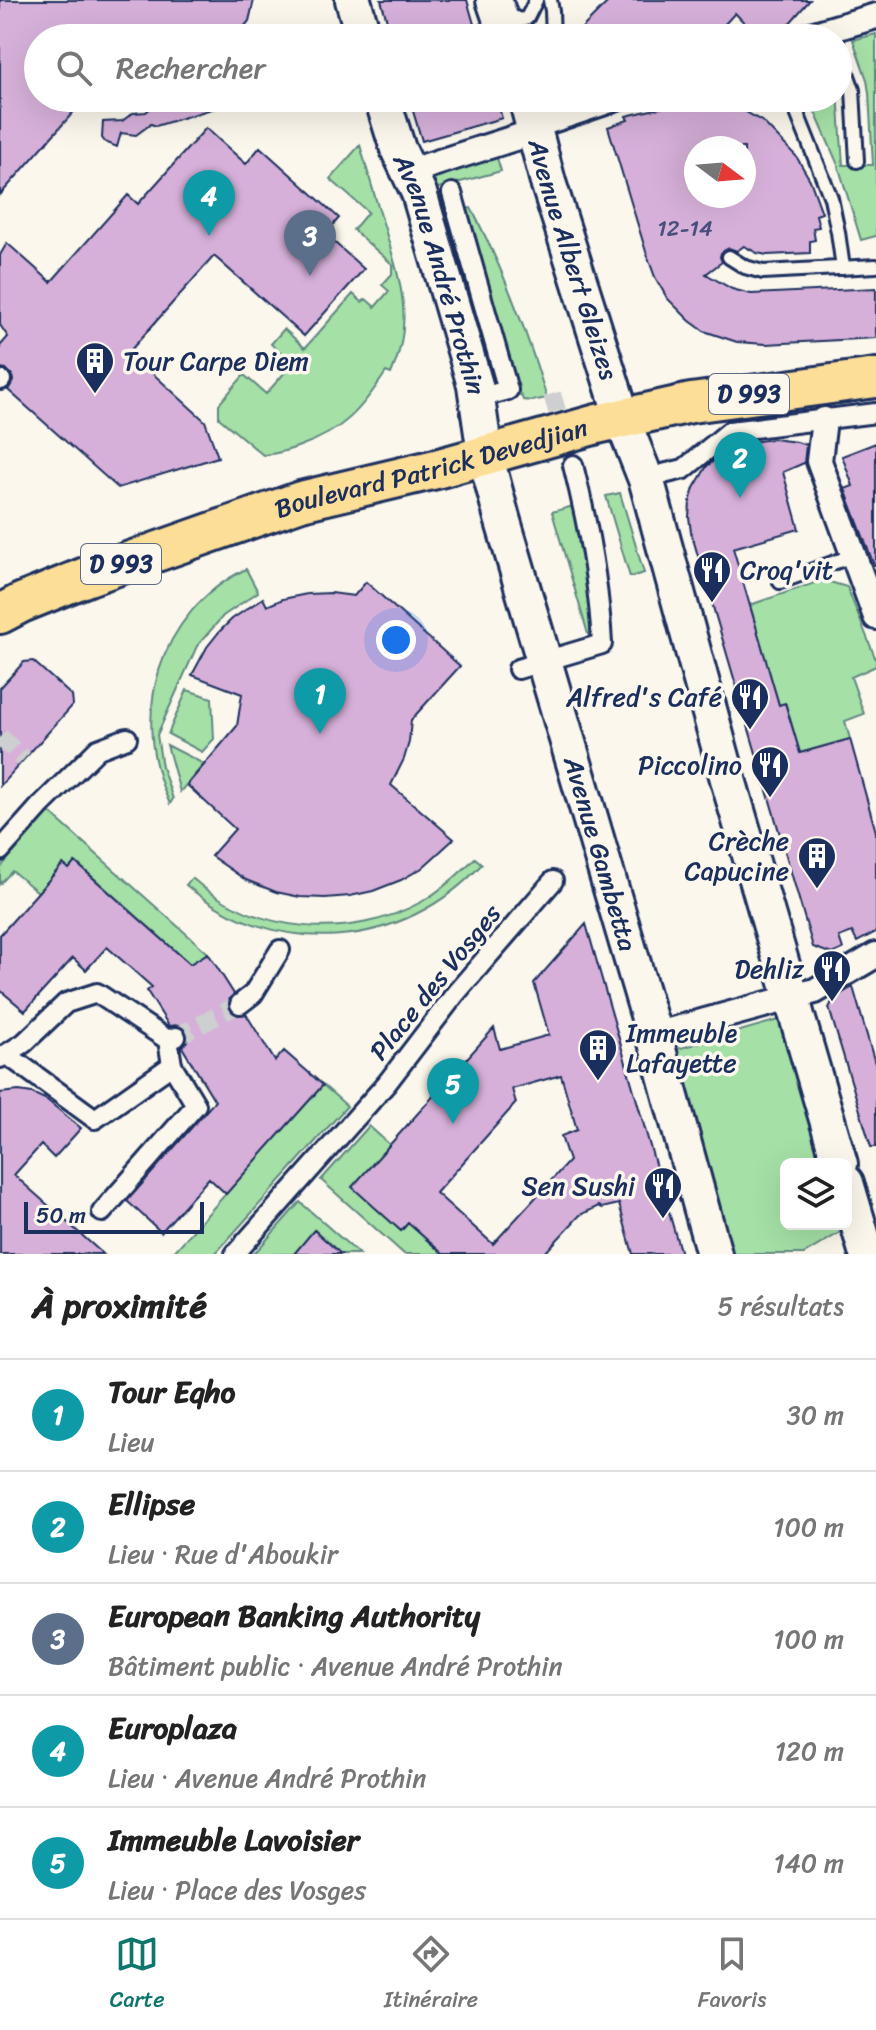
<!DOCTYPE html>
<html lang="fr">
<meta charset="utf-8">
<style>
:root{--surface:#fff;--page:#f2f2f2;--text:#222;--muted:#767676;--line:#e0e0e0;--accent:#0f766e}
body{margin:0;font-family:Sriracha,sans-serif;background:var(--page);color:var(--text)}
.controls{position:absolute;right:24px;bottom:24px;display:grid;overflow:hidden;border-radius:12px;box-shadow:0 8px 32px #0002}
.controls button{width:72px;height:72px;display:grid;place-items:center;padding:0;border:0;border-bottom:2px solid var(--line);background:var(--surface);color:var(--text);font:40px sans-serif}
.compass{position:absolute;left:684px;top:136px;width:72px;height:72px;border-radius:50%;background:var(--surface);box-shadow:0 8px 32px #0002;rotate:106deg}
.scale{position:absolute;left:24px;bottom:20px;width:180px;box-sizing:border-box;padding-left:8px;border:4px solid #1b2f5e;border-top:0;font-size:22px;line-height:28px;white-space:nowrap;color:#1b2f5e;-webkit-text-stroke:6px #fbf7ec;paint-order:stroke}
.you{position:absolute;left:396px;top:640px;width:28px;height:28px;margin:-20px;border:6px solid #fff;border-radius:50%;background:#1a73e8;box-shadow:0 0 0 12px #1a73e833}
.badge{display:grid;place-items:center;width:52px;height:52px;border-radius:50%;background:var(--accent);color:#fff;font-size:26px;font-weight:700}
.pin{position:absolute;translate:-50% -66px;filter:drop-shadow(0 2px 4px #0008)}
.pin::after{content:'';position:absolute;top:42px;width:28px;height:24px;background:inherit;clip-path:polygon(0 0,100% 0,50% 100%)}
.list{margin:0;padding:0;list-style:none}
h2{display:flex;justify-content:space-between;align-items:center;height:104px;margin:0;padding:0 32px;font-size:34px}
h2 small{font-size:26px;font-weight:400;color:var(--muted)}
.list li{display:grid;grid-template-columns:52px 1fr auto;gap:24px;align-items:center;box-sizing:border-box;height:112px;padding:0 32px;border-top:2px solid var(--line)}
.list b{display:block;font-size:30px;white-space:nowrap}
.list p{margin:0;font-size:26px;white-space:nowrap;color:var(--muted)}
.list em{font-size:26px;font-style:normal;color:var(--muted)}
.icon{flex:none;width:44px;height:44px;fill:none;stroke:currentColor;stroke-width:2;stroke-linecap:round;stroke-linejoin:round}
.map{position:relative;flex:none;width:876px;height:1254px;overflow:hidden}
.search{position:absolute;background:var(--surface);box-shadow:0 8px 32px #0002;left:24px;right:24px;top:24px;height:88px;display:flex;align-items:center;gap:20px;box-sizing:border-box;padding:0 28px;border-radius:44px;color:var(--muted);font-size:30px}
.sheet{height:664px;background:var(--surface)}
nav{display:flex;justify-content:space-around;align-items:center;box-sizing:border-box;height:112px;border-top:2px solid var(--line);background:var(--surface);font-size:22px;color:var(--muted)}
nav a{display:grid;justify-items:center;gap:4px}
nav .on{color:var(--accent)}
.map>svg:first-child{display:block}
.green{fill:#a5e0a6;stroke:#608882;stroke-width:2}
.building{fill:#d6b0d9;stroke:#1b2f5e;stroke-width:2;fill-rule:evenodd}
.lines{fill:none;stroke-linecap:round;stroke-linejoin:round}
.pedestrian-tunnel{stroke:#cecfd0;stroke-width:18;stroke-dasharray:18 9;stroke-linecap:butt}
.service-casing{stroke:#1b2f5e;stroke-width:18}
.pedestrian-casing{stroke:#1b2f5e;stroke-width:24}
.minor-casing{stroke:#1b2f5e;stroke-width:30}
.secondary-casing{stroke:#1b2f5e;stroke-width:40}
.primary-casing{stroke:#1b2f5e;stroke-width:44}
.service{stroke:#fbf7ec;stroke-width:12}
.pedestrian{stroke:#fbf7ec;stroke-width:18}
.minor{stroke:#fbf7ec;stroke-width:24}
.secondary{stroke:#fbf7ec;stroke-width:34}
.primary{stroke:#fdde96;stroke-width:38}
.labels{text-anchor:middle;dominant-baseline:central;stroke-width:7;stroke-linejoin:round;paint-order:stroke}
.number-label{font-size:22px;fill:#4a4f7d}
.shield{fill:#fbf7ec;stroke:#5e6b89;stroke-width:2}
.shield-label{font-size:24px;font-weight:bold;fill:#1b2f5e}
.street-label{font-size:26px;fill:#1b2f5e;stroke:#fbf7ec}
.poi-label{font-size:26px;fill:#1b2f5e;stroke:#fbf7ec;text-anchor:end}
</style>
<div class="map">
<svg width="876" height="1254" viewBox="0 0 876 1254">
<rect width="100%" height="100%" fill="#fbf7ec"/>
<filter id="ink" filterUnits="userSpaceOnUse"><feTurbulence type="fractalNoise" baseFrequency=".0125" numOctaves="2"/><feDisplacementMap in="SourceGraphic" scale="16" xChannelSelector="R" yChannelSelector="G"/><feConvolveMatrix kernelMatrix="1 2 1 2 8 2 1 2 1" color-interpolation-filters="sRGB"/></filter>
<g filter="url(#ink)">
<!-- green -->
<path class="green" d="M876,34V236L861,240L838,165L809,98H838V92L843,165H873L869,93L867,80L853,40Z
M360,145C368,173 376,201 385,229C400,281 415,321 391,374L386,372C361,410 343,431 300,446C287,451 276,454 263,455L219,418V404L244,375L266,394L293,363L271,344L284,329L305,348L353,294L362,302L366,299L375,307L389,291L382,285L392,274V264L353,230L368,212L330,179Z
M495,151L501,171L431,190L430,183L434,173Z
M471,208C503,268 527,332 547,398L532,401L523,400L521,395H519L465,209Z
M620,493L644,573L630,577L606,496Z
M577,505L584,544L593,633L588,634L552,512Z
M246,569L258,592L223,616L197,646L157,735L162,767L173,799L170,804C128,717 158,612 246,569Z
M823,580L847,587L876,660V666L851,677L864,714L845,721L850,739L800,753L786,704L779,705L750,605Z
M187,690L212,698L214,739L202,752L168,734Z
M167,745L204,764L180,792Z
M49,812L208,953L188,965L187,961L76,862L69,869L38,892L12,871L0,884V868Z
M475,858L482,864C404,950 276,961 186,885L192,878C255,934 350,942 423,901C443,889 459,874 475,858Z
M782,1019L825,1164H786V1224H842L844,1230L804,1254H724L667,1052Z
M323,1085L347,1106L215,1254H172Z
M369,1126L390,1145L402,1230L408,1223L443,1254H404L321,1180Z
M300,1202L359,1254H327L326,1241L315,1230L294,1254H254Z"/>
<!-- building -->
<path class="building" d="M0,0H254L249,21L235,38H38V98H86L0,195Z
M381,0H467L478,38H392Z
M610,0H810L788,25L750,29L735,13L712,38H572Z
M173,98H193V104H215V108L156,126L151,124L136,135L121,133L117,147L105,142L102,138L103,122L122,121L133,113L146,112L156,103H170Z
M409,98H496L502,118L422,141Z
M684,98L704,101L705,98H716L734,105L763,122L796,156L810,180L822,213L816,215L819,227L813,228L815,240L810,241V253L767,255L757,253L744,246L737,251L729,248L721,253L720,257L722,262L706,274L732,289L751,294L876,288V338L766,344L737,342L704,331L690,321L667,298L655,277L647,255L608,127L628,120L626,116L664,107V104L683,105ZM696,148H744V196H696Z
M206,128L246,164L260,147L339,218L325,234L364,269L304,336L214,256L129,352L205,421L218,457L118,488L8,390L13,381L12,375L6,369L0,368V346L8,337L0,325V255L7,243L51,282L128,195L138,204Z
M773,439L797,442L806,445L804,463L783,472L799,529L733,548L779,705L785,703L800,753L850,739L876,832V932L857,942L852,932L839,937L843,949L832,954L813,947L691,532L689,517L690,502L694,488L707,466L731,448L752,442Z
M876,443V565H874L845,489L853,486L842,456Z
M366,582L460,666L411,720L409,742L404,759L391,785L454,839L422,868L401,880L373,891L350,896L325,898L300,897L276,892L246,880L211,856L235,829L187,785L237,726L242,694L192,675L207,647L219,632L232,619L263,598L267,606L283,599L307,594L331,593L354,596Z
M33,661L72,696L73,705L0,786V688L24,662Z
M75,862L190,964L208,953L234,994L229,1000L228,1006L231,1012L236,1015L246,1014L275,1061L284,1051L323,1085L226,1194L209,1178L161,1232L127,1201L215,1101L182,1047L188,1040L187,1032L179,1025L169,1026L147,991L152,987L107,947L86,970L73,958L25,1011L0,990V935L63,864L69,869Z
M586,924L681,1254H633L619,1204L602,1208L599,1206L580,1215L544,1254H443L408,1223L401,1231L352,1187L494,1028L500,1049L549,1035L534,983ZM561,1075L577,1130L561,1136L569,1161L493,1244L436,1193L516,1103L512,1089Z
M853,987L876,1067V1147H871L829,1008L834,998Z
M19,1091L32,1093L47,1100L81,1128L54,1158L41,1145L14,1175L103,1254H0V1093Z
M314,1230L341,1254H294Z"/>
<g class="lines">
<!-- pedestrian-tunnel -->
<path class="pedestrian-tunnel" d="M552,394L573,465
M0,737L24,759
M176,1037L240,1004"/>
<!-- service casing -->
<g class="service-casing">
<path id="service" d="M550,0L552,11L553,38
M504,14L521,20L527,18L536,0
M838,47L853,90L857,161
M791,98L831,198L838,232L843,268
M729,257L745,267L763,272L876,266
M780,582L852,556"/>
</g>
<!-- pedestrian casing -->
<g class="pedestrian-casing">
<path id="pedestrian" d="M452,193L508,390L490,395
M0,380H1
M663,474L684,469L730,431L876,413
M518,669L602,644C599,583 588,524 573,465
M0,851L41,805L98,749L127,738
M240,1004L253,994L280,950
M6,1054L95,1119L172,1065
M0,1058L24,1043L66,1003L97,993L168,1040L176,1037
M102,1212L196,1105L172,1065L168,1040
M235,1254L387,1083L456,993L553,881"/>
</g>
<!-- minor casing -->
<g class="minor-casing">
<path id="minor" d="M801,38L876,16
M408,172L524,135L534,126L617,98
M824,420L819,461L876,617
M654,1035L815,991L876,955"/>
</g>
<!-- secondary casing -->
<g class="secondary-casing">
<g id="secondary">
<path d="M353,0L364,38"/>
<path d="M494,0L507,38"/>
<path id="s1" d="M382,98L398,149L419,193L475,385L485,454L502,518L654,1035L714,1254"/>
<path id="s2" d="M526,98L548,182L626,429L647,482L729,783L840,1164"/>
<path d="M846,1183L867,1254"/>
</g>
</g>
<!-- primary casing -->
<g class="primary-casing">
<g id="primary">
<path id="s3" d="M0,614L21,603L88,576L301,501L436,469L597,424L691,403L876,378"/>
</g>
</g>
<!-- service -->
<use href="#service" class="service"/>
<!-- pedestrian -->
<use href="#pedestrian" class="pedestrian"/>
<!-- minor -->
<use href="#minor" class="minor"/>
<!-- secondary -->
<use href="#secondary" class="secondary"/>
<!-- primary -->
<use href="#primary" class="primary"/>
</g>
</g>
<!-- icons -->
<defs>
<g id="building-pin" transform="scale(2)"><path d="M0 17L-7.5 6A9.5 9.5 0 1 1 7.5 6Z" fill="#1b2f5e" stroke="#fbf7ec"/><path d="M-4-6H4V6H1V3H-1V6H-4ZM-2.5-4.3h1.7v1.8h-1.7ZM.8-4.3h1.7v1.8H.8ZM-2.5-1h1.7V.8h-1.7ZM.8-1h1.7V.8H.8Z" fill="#fff"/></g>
<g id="restaurant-pin" transform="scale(2)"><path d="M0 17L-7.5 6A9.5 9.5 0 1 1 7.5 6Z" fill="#1b2f5e" stroke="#fbf7ec"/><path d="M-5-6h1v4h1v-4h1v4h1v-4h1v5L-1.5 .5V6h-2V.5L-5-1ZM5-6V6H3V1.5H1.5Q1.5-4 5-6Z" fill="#fff"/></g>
</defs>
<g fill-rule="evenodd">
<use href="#building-pin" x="95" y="361"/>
<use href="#restaurant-pin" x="712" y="570"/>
<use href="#restaurant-pin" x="750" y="697"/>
<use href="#restaurant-pin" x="770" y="765"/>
<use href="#building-pin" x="817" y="856"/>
<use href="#restaurant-pin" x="832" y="969"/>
<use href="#building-pin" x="598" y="1048"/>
<use href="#restaurant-pin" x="663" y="1186"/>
</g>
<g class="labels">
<!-- number labels -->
<g class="number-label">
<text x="685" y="228">12-14</text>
</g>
<!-- shield labels -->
<g class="shield">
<rect x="709" y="374" width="80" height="40" rx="6"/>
<rect x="81" y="544" width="80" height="40" rx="6"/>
</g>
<g class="shield-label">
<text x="749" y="394">D 993</text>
<text x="121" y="564">D 993</text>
</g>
<!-- street labels -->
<g class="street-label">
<text stroke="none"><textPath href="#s2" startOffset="168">Avenue Albert Gleizes</textPath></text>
<text stroke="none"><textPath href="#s1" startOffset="186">Avenue André Prothin</textPath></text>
<text stroke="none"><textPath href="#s3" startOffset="456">Boulevard Patrick Devedjian</textPath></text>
<text stroke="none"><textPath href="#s1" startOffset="788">Avenue Gambetta</textPath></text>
<text transform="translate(435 982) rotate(-51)">Place des Vosges</text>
</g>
<!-- poi labels -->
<g class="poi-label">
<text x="123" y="361" text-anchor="start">Tour Carpe Diem</text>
<text x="740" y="570" text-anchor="start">Croq'vit</text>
<text x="722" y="697">Alfred's Café</text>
<text x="742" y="765">Piccolino</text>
<text x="789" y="841">Crèche<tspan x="789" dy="30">Capucine</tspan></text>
<text x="804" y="969">Dehliz</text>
<text x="626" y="1033" text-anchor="start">Immeuble<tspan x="626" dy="30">Lafayette</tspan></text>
<text x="635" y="1186">Sen Sushi</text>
</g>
</g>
</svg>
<div class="controls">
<button><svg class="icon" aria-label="layers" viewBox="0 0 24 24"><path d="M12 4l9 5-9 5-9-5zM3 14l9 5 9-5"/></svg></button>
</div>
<svg class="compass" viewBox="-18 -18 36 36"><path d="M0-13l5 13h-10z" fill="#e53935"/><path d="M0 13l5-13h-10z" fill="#767676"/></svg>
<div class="scale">50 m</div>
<div class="you"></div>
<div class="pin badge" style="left:320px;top:734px;background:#0f9aa8">1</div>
<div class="pin badge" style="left:740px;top:498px;background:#0f9aa8">2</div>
<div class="pin badge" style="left:310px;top:276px;background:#5c6f8a">3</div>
<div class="pin badge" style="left:209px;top:236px;background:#0f9aa8">4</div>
<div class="pin badge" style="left:453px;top:1124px;background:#0f9aa8">5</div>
<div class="search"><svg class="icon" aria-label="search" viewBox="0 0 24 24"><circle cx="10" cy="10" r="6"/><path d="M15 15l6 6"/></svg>Rechercher</div>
</div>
<section class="sheet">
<h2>À proximité<small>5 résultats</small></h2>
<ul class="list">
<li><span class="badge" style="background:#0f9aa8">1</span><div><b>Tour Eqho</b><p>Lieu</p></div><em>30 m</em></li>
<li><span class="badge" style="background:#0f9aa8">2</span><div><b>Ellipse</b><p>Lieu · Rue d'Aboukir</p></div><em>100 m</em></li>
<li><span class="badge" style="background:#5c6f8a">3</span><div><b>European Banking Authority</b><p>Bâtiment public · Avenue André Prothin</p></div><em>100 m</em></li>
<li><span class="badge" style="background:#0f9aa8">4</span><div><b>Europlaza</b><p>Lieu · Avenue André Prothin</p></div><em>120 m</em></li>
<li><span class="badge" style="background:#0f9aa8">5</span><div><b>Immeuble Lavoisier</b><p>Lieu · Place des Vosges</p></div><em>140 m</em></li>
</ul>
</section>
<nav>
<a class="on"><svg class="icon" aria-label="map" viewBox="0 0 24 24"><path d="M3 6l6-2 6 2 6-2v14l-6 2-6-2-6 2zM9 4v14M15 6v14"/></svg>Carte</a>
<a><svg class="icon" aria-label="directions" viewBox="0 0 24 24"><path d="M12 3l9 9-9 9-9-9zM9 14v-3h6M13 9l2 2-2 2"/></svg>Itinéraire</a>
<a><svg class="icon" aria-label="saved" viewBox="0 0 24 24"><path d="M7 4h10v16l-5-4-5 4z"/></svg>Favoris</a>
</nav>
